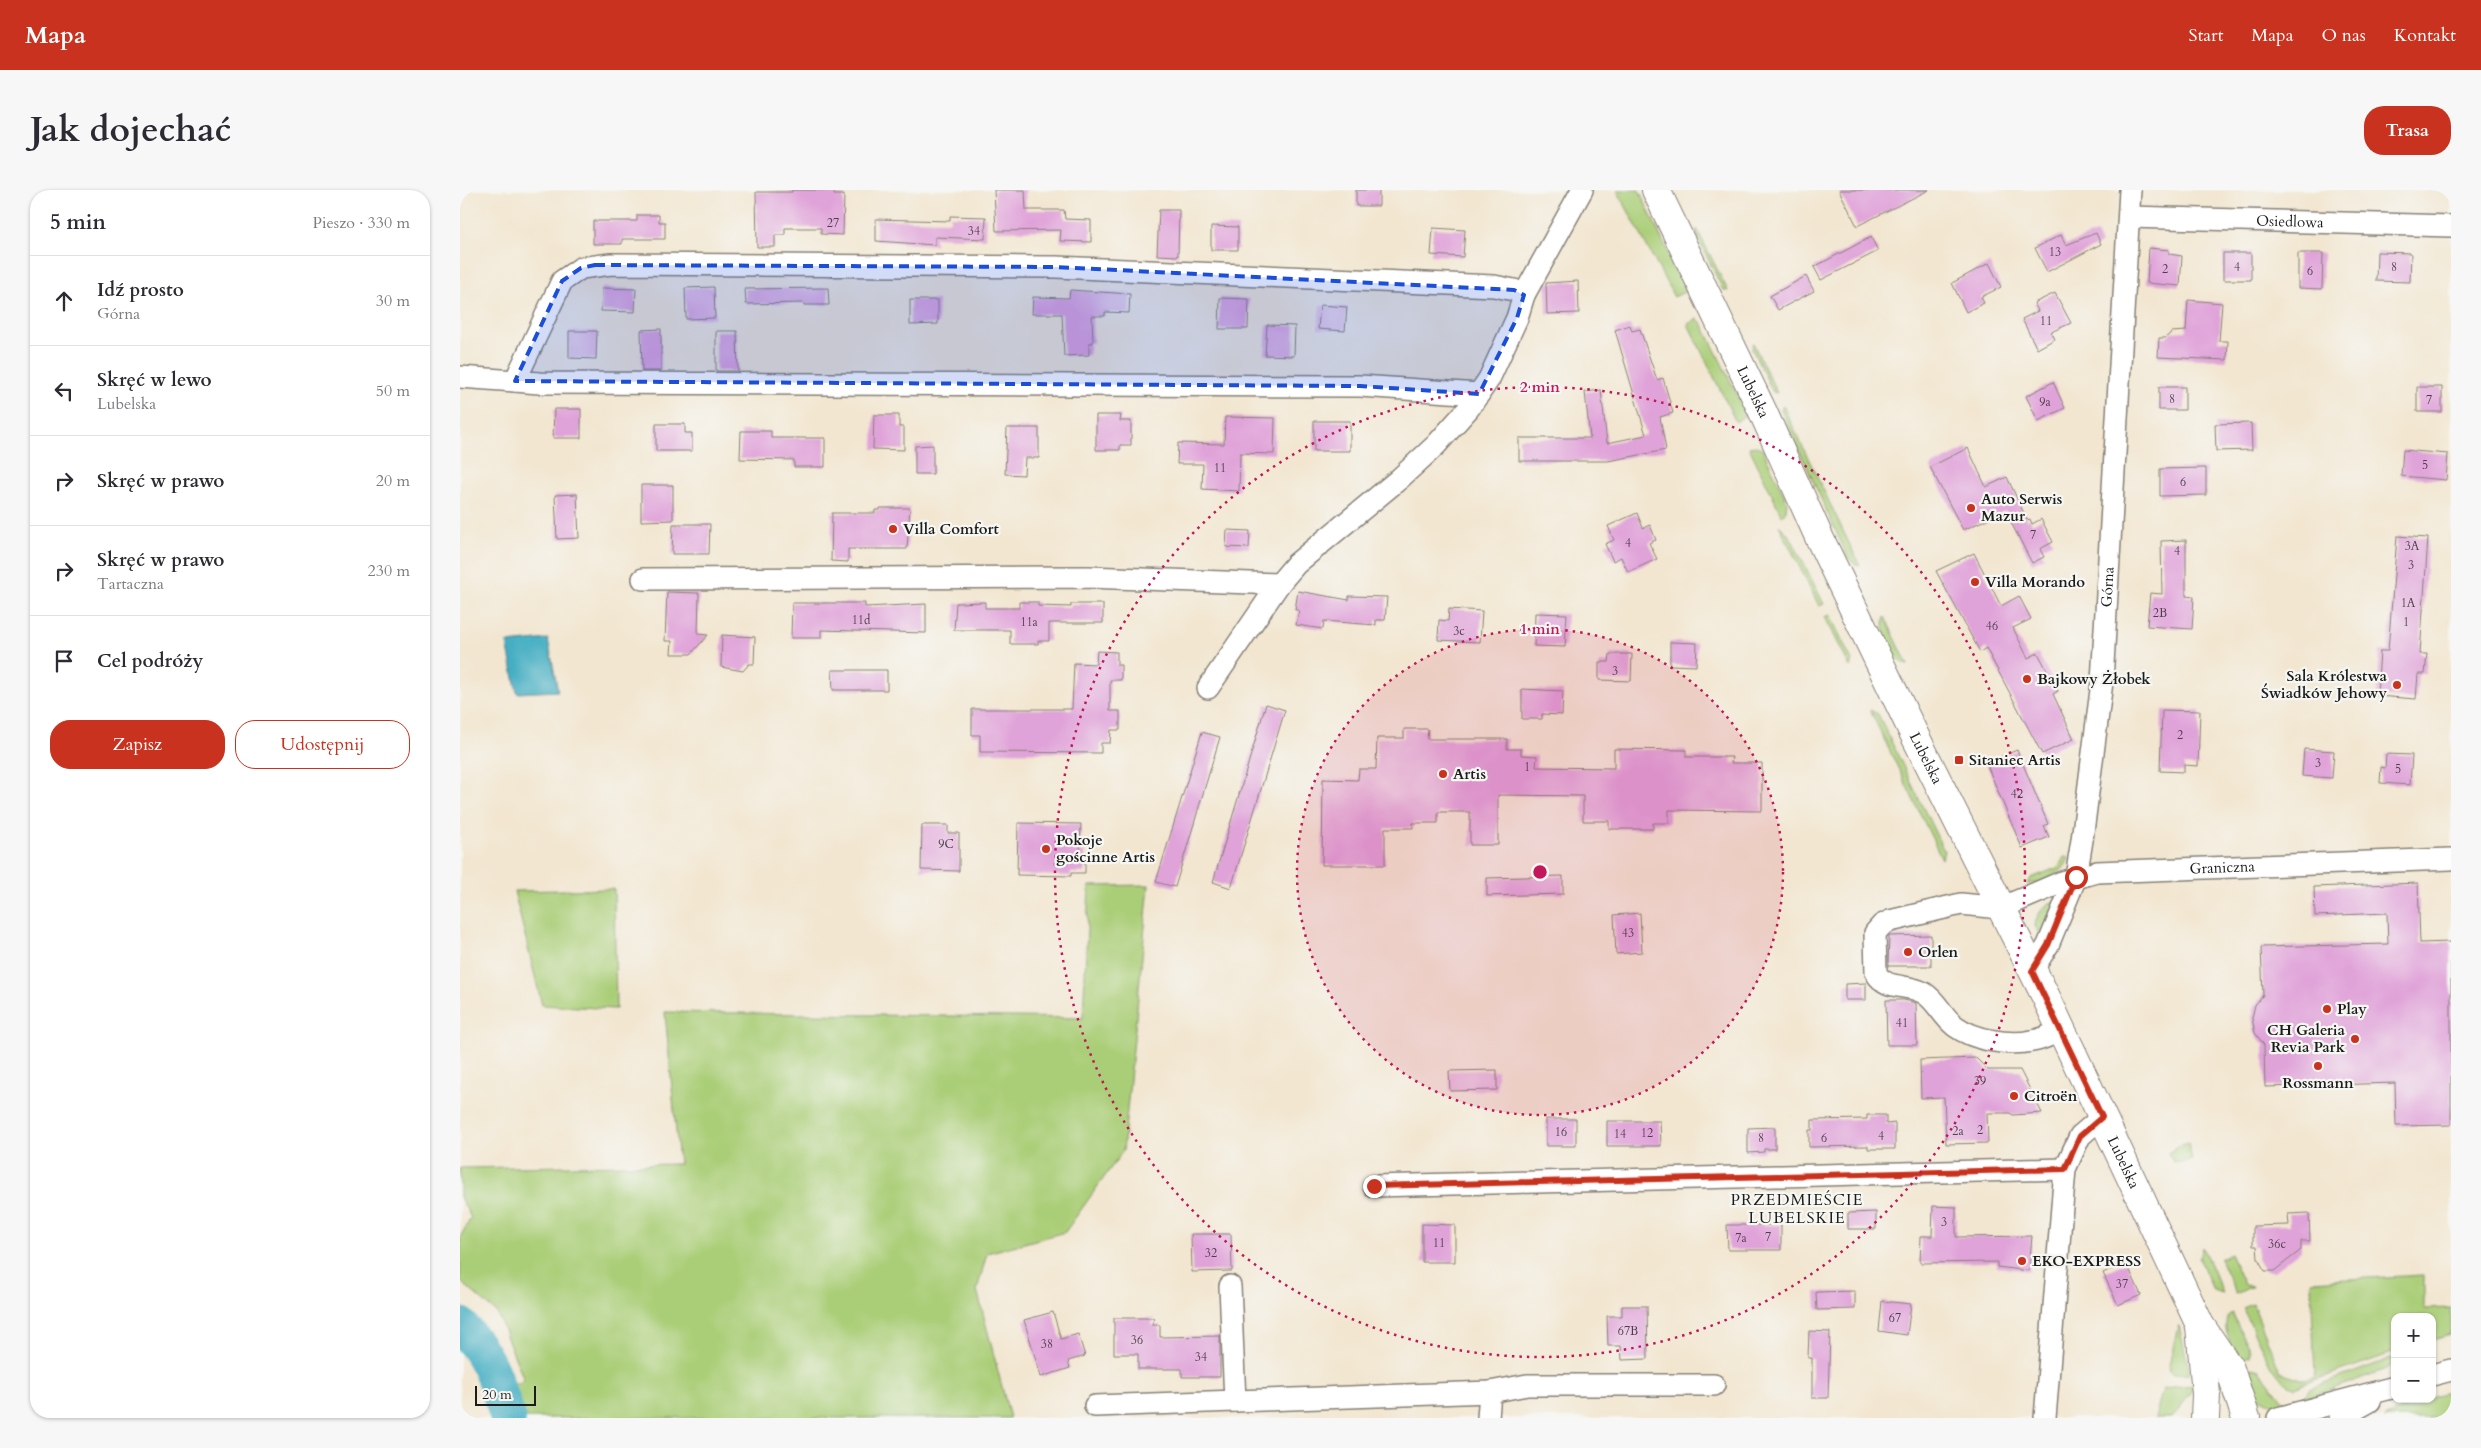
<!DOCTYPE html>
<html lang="pl">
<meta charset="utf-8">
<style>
:root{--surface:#fff;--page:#f7f7f7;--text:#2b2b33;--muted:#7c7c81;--line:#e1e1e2;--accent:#c8321e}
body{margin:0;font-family:Cardo,serif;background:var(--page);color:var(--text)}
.controls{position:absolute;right:15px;bottom:15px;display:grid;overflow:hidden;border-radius:10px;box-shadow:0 1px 4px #0004}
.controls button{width:45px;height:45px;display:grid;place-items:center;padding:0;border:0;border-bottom:1px solid var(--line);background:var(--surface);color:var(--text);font:25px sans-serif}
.scale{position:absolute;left:15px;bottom:12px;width:61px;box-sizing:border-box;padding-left:5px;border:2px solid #1c1c1c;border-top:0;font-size:14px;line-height:18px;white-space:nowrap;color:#1c1c1c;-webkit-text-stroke:4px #f6f6f2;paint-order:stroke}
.stop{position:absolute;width:15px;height:15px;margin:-11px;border:4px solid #c8321e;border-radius:50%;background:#fff}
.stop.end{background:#c8321e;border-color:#fff;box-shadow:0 1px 5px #0008}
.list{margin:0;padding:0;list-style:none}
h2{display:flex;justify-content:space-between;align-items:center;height:65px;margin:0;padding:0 20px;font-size:21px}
h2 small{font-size:16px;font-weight:400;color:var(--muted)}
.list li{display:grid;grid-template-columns:32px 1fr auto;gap:15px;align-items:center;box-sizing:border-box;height:90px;padding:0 20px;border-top:1px solid var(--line)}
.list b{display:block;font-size:19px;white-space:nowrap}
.list p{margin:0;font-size:16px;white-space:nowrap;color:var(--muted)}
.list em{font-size:16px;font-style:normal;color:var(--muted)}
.actions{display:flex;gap:10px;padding:15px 20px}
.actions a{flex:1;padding:11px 0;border:1px solid var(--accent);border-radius:20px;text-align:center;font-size:18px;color:var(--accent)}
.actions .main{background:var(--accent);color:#fff}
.icon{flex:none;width:28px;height:28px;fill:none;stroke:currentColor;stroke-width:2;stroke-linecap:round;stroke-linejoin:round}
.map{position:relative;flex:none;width:1991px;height:1228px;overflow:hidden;border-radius:20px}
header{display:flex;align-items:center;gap:30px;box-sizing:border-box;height:70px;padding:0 25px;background:var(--accent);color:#fff}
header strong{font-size:24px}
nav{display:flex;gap:28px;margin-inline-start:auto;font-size:18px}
.intro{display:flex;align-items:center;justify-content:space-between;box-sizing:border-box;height:120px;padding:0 30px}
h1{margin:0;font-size:35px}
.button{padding:12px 22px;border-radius:20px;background:var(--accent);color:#fff;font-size:18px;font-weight:700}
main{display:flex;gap:30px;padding:0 30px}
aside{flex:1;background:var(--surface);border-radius:20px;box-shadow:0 1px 4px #0004}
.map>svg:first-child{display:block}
.green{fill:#aace77;stroke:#63754a}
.water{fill:#44aec3;stroke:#306570}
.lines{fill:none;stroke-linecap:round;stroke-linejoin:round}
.river{stroke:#44aec3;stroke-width:36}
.building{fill:#e0a3d9}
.minor-casing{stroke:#878176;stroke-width:24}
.major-casing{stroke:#878176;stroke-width:30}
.minor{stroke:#fff;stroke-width:21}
.major{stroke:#fff;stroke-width:28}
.route{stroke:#c8321e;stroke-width:6}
.marked{fill:#1d4ed8;fill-opacity:0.2;stroke:#1d4ed8;stroke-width:4;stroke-dasharray:10 6;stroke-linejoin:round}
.ring{fill:none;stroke:#c2185b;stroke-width:2.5;stroke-dasharray:2.5 5}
.poi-dot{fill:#c8321e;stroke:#f6f6f2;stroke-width:2}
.labels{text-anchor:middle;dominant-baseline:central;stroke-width:4.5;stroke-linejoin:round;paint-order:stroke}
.number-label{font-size:12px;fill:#4d3e4b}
.street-label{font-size:15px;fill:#1c1c1c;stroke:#f6f6f2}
.poi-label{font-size:15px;font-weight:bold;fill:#1c1c1c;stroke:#f6f6f2;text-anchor:start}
.neighbourhood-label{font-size:16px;letter-spacing:1px;fill:#1c1c1c;stroke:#f6f6f2}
.centre{fill:#c2185b;stroke:#f6f6f2;stroke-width:2.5}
.ring-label{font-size:15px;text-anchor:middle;font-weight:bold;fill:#c2185b;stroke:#f6f6f2;stroke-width:4.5;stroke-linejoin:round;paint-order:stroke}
</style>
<header>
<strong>Mapa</strong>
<nav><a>Start</a><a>Mapa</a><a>O nas</a><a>Kontakt</a></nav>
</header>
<div class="intro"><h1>Jak dojechać</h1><a class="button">Trasa</a></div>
<main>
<aside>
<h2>5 min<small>Pieszo · 330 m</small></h2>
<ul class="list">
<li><svg class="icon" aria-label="ahead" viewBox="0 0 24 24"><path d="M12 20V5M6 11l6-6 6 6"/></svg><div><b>Idź prosto</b><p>Górna</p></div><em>30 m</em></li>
<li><svg class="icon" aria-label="left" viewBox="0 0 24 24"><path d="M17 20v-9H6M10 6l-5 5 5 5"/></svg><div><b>Skręć w lewo</b><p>Lubelska</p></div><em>50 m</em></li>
<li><svg class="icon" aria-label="right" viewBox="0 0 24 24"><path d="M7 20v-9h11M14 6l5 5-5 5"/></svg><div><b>Skręć w prawo</b></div><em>20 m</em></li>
<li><svg class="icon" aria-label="right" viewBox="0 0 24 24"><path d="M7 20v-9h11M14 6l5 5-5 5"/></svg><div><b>Skręć w prawo</b><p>Tartaczna</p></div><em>230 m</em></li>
<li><svg class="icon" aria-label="arrive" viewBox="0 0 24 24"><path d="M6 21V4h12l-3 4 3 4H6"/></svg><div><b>Cel podróży</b></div></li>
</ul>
<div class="actions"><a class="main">Zapisz</a><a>Udostępnij</a></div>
</aside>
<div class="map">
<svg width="1991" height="1228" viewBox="0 0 1991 1228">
<rect width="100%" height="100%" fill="#f6f6f2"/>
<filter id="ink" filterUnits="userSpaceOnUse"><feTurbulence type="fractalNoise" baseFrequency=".02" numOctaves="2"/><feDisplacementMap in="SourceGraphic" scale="10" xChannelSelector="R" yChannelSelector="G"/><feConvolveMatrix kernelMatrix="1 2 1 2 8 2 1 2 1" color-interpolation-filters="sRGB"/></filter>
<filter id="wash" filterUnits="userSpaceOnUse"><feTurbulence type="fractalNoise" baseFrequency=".0096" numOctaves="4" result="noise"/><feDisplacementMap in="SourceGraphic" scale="20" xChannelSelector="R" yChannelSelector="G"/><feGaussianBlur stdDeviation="1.12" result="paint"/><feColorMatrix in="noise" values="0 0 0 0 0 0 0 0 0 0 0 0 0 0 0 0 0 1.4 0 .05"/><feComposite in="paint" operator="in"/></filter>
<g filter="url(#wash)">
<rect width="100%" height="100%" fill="#f2e6d0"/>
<!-- green -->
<path class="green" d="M1157,0H1179L1226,101L1214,107Z
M1237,39L1268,101L1263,100L1236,44Z
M1237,129L1242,133L1284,219V226L1276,232L1228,134Z
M1293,153L1317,203L1313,202L1292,159Z
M1323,216L1400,376L1392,372L1387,366L1321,220Z
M1297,256L1303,260L1327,311L1326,320L1322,326L1289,257Z
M1319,335L1330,346L1364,414L1359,416Z
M1370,425L1392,471L1390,477L1365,427Z
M1425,427L1448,475C1434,473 1420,441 1425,427Z
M1410,520L1418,524L1484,661L1482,669Z
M1604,667H1609C1606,683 1583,693 1568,694L1571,688L1599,677Z
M689,695L663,961L605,1042L527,1063L517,1100L550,1228H61L51,1197L64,1190L37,1123L0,1091V1047L11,1028L0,1007V978L219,974L205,822L623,828L629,696Z
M154,699L156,819L82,815L54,701Z
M1595,711L1582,742H1579L1575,736C1576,725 1584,714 1595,711Z
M1728,953L1732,970L1714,973L1708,963L1718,956Z
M1742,1057L1763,1103L1753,1100L1739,1067Z
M1770,1064L1784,1095L1792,1096L1776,1104L1760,1069Z
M1964,1085V1119L1991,1118V1145L1972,1150V1127H1935V1162L1835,1197C1815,1196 1791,1135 1783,1118L1793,1114L1820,1182L1845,1190L1855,1187L1851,1091Z
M1772,1123L1790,1161V1166L1779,1170C1773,1157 1757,1134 1772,1123Z
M1718,1136H1719L1730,1183L1713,1184L1708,1180Z
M1935,1167L1932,1175L1926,1179L1846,1209V1204L1849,1199Z
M1792,1178L1799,1180L1826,1215C1801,1215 1792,1202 1782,1182Z
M1733,1195L1730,1204L1712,1228H1695L1703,1198Z
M1991,1201V1228H1924L1964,1209H1972V1206Z"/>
<!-- water -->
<path class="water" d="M88,449L98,501L57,503L47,453Z"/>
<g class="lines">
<!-- river -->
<path class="river" d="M0,1135C29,1166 35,1189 48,1228"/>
</g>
<g id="blocks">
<!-- building -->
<path class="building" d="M332,0H374V5H384L383,45L361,44V38H325V45H315V57H297L296,2H332Z
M534,0H565L566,20H604L605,29L631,30V52L600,51L601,40L536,41Z
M896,0H919V16H896Z
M1379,0H1469L1397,36Z
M699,20H719L718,66L697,65Z
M177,25H199V32H205V49H162V54H133V31H177Z
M490,26L526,27L525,49L475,47V55L416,51V29L490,31Z
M751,36L778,37V60H751Z
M973,38L1005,40L1003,67L971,65Z
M1636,43L1641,54L1587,82L1575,58L1601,45L1606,55Z
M1411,47L1418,61L1361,90L1354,77Z
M1689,58L1709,60V64L1722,66L1720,96L1687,93Z
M1917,62L1951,63L1950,92L1916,91Z
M1763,63H1791V90H1763Z
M1838,63H1863L1862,99L1838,98Z
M1529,73L1541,97L1521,107L1524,113L1506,122L1492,93Z
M1346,86L1354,101L1318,120L1310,106Z
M1118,91L1119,123L1087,124L1086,93Z
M254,97L255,128L226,129L225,98Z
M142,98L176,99L175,122L141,121Z
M368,98L369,115H344V113L286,114L285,99Z
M610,100L670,104L669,123L645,122V126H632L633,153H629V165L604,166L602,124H572L573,107L609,108Z
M1595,103L1611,133L1591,142L1595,149L1577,159L1562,129L1578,121L1574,113Z
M760,108L789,109L788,139H759Z
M450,110H478V134L450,135Z
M1728,110L1762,113L1759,151H1768L1767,170L1698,167L1699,148H1705L1712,142L1726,141Z
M860,115L887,117L885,141L858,139Z
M807,135L835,136L834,166L805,165Z
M1170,135L1172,141L1180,139L1197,190L1203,188L1213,223L1200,227L1206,260L1148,271H1059V248H1130L1125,202L1141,200L1147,253L1186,245L1155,140Z
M201,139V181H182L181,140Z
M109,141H137L136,169L109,168Z
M256,141H277L278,181H256Z
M1593,192L1605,218L1578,231L1566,206Z
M1699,197H1725V220H1699Z
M1957,197H1982V222H1957Z
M94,219H121V248H93Z
M414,225H439V237H444V260L413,259Z
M636,225H661L660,231H671V255H660V260H636Z
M765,227L815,228L814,264L780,263L779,301L742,299L743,274H717L718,253L764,254Z
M854,231H890V261H854Z
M1791,233L1792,260L1756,261L1755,234Z
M196,234H225V243H232V261H196Z
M547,238H579V268H565L564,285L545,284Z
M281,241H311V248H365V277H334V270L280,269Z
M473,255V284H455V256Z
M1508,258L1526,297L1547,287L1567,330L1570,329L1572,334L1581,329L1593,352L1580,359L1584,367L1572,373L1545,321L1503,340L1470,277Z
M1943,260L1988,264L1986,290L1941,286Z
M1746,278V305L1700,306V279Z
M181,295H213V330L181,331Z
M117,304L119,348L97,349L95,305Z
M420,318H450L447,359H388V372L371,371L372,323H415V320H420Z
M1177,323L1183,338L1190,335L1196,350L1189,353L1197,369L1168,382L1161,367L1153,371L1145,354L1154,350L1148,336Z
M213,334H250L249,364H212Z
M767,340L790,341L789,358L766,357Z
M1937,346L1968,348L1960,464H1967L1965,484H1958L1956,509L1917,506L1920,461H1928Z
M1726,350V406L1734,407L1732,439L1687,436L1690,403L1702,404L1701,351Z
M1514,363L1541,416L1559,406L1571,429L1553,438L1568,468L1578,463L1598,501L1593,504L1614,549L1582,564L1526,458L1520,462L1476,381Z
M838,401L889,410V406L927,407L925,430H916V435L864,431L863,439L836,435L839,420H835Z
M207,402L239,403L238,444L248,445L231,464H211L212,451H205Z
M525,412V418H559V412H578V416L611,417V414H643V433H589V451H578V454H550V440H494L496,413Z
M332,413H405V417L466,414V443L361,440V448H331Z
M989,419L1022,421L1020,452L978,450L979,430L988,431Z
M1075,423L1107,424L1105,457L1074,456Z
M262,445L295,447L294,474H289L283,481L261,477Z
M1210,452L1237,453L1236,476L1210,475Z
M637,461L657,462V475H661V490H650V521H660V540H651L650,553H641V563L520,562V545H512V519H612L614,473L636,474Z
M1150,464H1172L1171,491L1139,490V472H1149Z
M372,480H427V500H373Z
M1062,499L1103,501L1102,525L1082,524V529H1062Z
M806,514L825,520L771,698L753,692Z
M1702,520L1740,521L1738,576L1724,575V582L1700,581Z
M944,539H968L967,549H1047V559H1061V565L1077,566L1076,577L1154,578V559L1226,560V567H1272L1271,573H1302V621L1209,620V633H1193V639H1149V631H1123V606L1038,605V655H1010V622H978V633H953V638H925V675H862L863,589L898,590L899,579H916L917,548H944Z
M742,542L760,547L715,697L696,692Z
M1844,559L1874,561L1872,588L1842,586Z
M1557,560L1588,634L1584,636L1589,647L1562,658L1526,573Z
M1926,564L1952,565L1950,595L1920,593L1921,577L1925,578Z
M558,633L621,634L620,662H625V683H611V686L557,685Z
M462,635H488V643H499V681L461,680Z
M1103,686V704L1027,706V688Z
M1958,693L1960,753L1991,752V935L1936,936L1935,893L1805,897L1804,855L1795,843L1792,828L1795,815L1803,805L1801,757L1928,754L1927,723L1855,726L1854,697Z
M1180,723L1182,762L1156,764L1154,725Z
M1471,745V776H1428L1429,746Z
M1406,793V810H1385V794Z
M1426,810H1444L1456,813L1457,855H1427Z
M1516,868L1528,880H1560L1582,923L1553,925L1550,923H1527L1528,953L1486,954L1484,907L1461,908L1460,870Z
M1037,880V900L990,901L989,881Z
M1407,925H1426V934L1435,933V959H1408V956L1349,957V940H1352V930L1407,929Z
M1086,929H1116V956H1086Z
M1147,931H1200L1201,956H1147Z
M1315,937V959H1304V962L1288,963V938Z
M1473,1016L1496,1017V1047L1572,1046L1569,1081L1537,1077V1072L1460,1073L1461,1046H1472Z
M1416,1022V1039H1388V1023Z
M1849,1023L1850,1051H1841V1060L1814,1081H1805L1798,1069L1797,1056H1793V1036L1829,1035L1828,1024Z
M962,1034L995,1035V1072H962Z
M1267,1035H1321V1060H1268Z
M731,1044H771L772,1081L732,1082Z
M1666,1072L1681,1105L1658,1115L1643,1083Z
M1395,1101V1119L1357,1120L1356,1102Z
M1422,1111L1451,1114L1447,1145L1419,1141Z
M1162,1116H1187L1188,1169L1162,1170L1161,1156H1148L1147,1126H1162Z
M593,1122L601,1149L618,1144L625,1166L608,1171L610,1178L581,1187L564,1130Z
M654,1128H694L692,1135H700V1147L760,1146V1187H722V1179H678V1164H654Z
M1349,1141L1370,1142L1368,1208H1352V1168H1348Z"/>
</g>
</g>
<g filter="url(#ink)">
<use href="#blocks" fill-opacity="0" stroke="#878176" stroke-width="1"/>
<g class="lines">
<!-- minor casing -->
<g class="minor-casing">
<g id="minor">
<path id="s1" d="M1669,27L1991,36"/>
<path d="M0,187L55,191"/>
<path d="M1019,204L900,196L79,193L55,191L102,91L121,78L151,74L596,77L1034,96L1054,100L1064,105"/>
<path d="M183,389L628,387L819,394"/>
<path d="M748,498L819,394L836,374L938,290L976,255L1009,218L1029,189L1057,128L1064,105L1122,0"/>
<path id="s2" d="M1572,781L1588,755L1616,687L1622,650L1642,492L1670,0"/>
<path id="s3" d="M1601,841C1591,844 1582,850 1572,851C1549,856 1514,850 1495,836C1482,826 1477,811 1464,803C1448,793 1426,801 1416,783L1415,743L1422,735L1430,731L1501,714L1541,718L1602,692L1637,682L1991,669"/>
<path d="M914,996L1605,979"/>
<path d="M770,1096L775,1211"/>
<path d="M1972,1185L1991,1180"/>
<path d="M635,1216L1030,1202L1067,1195H1254"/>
<path d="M1028,1228L1030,1202"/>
<path d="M1585,1228L1605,979L1620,946L1642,927"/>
<path d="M1818,1228L1935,1197"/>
<path d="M1880,1228L1910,1211"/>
</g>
</g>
<!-- major casing -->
<g class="major-casing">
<g id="major">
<path id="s4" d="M1196,0L1302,220L1359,347L1453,542L1586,807L1740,1135L1770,1179L1786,1228"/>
<path d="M1740,1136L1746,1204L1745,1228"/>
</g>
</g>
<!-- minor -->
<use href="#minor" class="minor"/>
<!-- major -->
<use href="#major" class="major"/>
</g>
</g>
<g class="lines" filter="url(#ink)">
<!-- route -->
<path class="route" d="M914,996L1605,979L1620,946L1642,927L1572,781L1588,755L1616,687"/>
</g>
<!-- marked area -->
<path class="marked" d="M135,75L596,77L1054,100L1064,105L1057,128L1019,204L900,196L55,191L102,91L121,78Z"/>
<!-- distance rings -->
<circle cx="1080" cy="682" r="243" fill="#c2185b" fill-opacity=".12"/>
<g class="ring">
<circle cx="1080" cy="682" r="243"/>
<circle cx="1080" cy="682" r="485"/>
</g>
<!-- markers -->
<g class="poi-dot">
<circle cx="1511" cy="318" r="5"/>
<circle cx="433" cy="339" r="5"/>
<circle cx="1515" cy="392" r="5"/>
<circle cx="1567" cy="489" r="5"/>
<circle cx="1937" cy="495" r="5"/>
<rect x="1494" y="565" width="10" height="10" rx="2.5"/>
<circle cx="983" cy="584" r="5"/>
<circle cx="586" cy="659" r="5"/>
<circle cx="1448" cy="762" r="5"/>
<circle cx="1867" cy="819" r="5"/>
<circle cx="1895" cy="849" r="5"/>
<circle cx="1858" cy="876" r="5"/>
<circle cx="1554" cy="906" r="5"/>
<circle cx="1562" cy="1071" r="5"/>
</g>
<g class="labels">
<!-- number labels -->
<g class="number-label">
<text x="373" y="33">27</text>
<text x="514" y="41">34</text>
<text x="1595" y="62">13</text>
<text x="1777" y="77">4</text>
<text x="1934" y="77">8</text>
<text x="1705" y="79">2</text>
<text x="1850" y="81">6</text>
<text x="1586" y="131">11</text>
<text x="1712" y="209">8</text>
<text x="1969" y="210">7</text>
<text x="1585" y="212">9a</text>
<text x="1965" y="275">5</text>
<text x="760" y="278">11</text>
<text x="1723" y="292">6</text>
<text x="1573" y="345">7</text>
<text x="1168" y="353">4</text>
<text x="1952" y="356">3A</text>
<text x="1717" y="361">4</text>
<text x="1951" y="375">3</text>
<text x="1948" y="413">1A</text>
<text x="1700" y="423">2B</text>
<text x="401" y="430">11d</text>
<text x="569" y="432">11a</text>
<text x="1946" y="432">1</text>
<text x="1532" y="436">46</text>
<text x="999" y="441">3c</text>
<text x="1155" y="481">3</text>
<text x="1720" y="545">2</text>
<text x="1858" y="573">3</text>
<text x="1067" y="577">1</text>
<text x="1938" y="579">5</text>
<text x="1557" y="604">42</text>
<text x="486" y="654">9C</text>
<text x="1168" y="743">43</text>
<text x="1442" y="833">41</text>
<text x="1520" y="891">39</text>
<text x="1520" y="940">2</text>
<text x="1498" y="941">2a</text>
<text x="1101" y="942">16</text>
<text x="1187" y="943">12</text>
<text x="1160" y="944">14</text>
<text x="1421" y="946">4</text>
<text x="1301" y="948">8</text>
<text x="1364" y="948">6</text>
<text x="1484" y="1032">3</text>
<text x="1308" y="1047">7</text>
<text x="1281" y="1048">7a</text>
<text x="979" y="1053">11</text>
<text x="1817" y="1054">36c</text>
<text x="751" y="1063">32</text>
<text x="1662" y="1094">37</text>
<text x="1435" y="1128">67</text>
<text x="1168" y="1141">67B</text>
<text x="677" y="1150">36</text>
<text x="587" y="1154">38</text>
<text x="741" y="1167">34</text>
</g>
<!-- street labels -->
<g class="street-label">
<text stroke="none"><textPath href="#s1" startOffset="161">Osiedlowa</textPath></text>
<text stroke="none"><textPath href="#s4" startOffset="224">Lubelska</textPath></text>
<text stroke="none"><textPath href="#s2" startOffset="396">Górna</textPath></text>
<text stroke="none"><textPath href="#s4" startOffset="629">Lubelska</textPath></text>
<text stroke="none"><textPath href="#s3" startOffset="611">Graniczna</textPath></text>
<text stroke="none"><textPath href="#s4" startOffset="1079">Lubelska</textPath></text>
</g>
<!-- poi labels -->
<g class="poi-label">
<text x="1521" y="309">Auto Serwis<tspan x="1521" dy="17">Mazur</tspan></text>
<text x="443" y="339">Villa Comfort</text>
<text x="1525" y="392">Villa Morando</text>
<text x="1927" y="486" text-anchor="end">Sala Królestwa<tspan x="1927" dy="17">Świadków Jehowy</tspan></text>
<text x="1577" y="489">Bajkowy Żłobek</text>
<text x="1509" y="570">Sitaniec Artis</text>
<text x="993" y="584">Artis</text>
<text x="596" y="650">Pokoje<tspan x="596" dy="17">gościnne Artis</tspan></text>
<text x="1458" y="762">Orlen</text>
<text x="1877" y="819">Play</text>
<text x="1885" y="840" text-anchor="end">CH Galeria<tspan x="1885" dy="17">Revia Park</tspan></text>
<text x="1858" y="893" text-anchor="middle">Rossmann</text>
<text x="1564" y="906">Citroën</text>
<text x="1572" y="1071">EKO-EXPRESS</text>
</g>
<!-- neighbourhood labels -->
<g class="neighbourhood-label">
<text x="1337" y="1010">PRZEDMIEŚCIE<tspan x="1337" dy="18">LUBELSKIE</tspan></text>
</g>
</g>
<circle cx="1080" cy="682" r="8" class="centre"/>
<g class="ring-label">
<text x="1080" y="202">2 min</text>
<text x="1080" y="444">1 min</text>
</g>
</svg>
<div class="controls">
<button>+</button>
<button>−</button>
</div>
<div class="scale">20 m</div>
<div class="stop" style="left:1616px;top:687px"></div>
<div class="stop end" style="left:914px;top:996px"></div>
</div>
</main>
